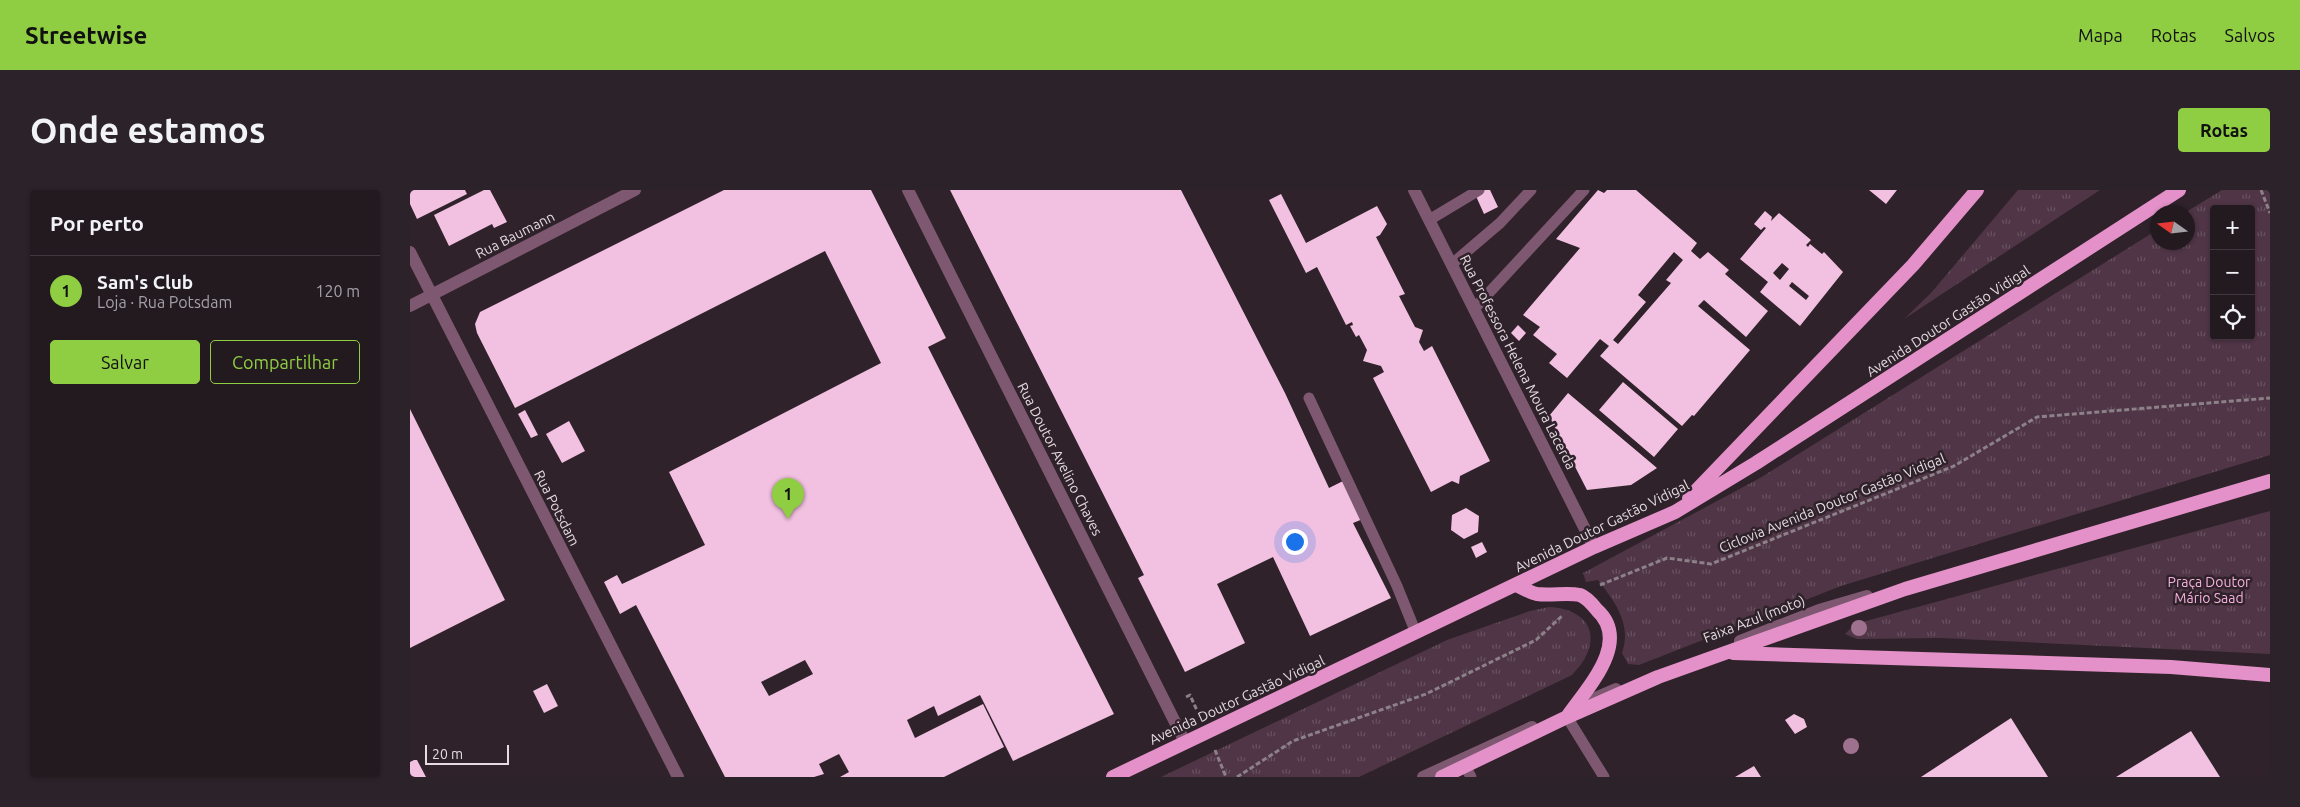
<!DOCTYPE html>
<html lang="pt">
<meta charset="utf-8">
<style>
:root{--surface:#231a20;--page:#2b2329;--text:#f1f3f6;--muted:#a3a1a5;--line:#40383e;--accent:#8fcd42}
body{margin:0;font-family:Ubuntu,sans-serif;background:var(--page);color:var(--text)}
.controls{position:absolute;right:15px;top:15px;display:grid;overflow:hidden;border-radius:5px;box-shadow:0 1px 4px #0004}
.controls button{width:45px;height:45px;display:grid;place-items:center;padding:0;border:0;border-bottom:1px solid var(--line);background:var(--surface);color:var(--text);font:25px sans-serif}
.compass{position:absolute;left:1740px;top:15px;width:45px;height:45px;border-radius:50%;background:var(--surface);box-shadow:0 1px 4px #0004;rotate:284deg}
.scale{position:absolute;left:15px;bottom:12px;width:84px;box-sizing:border-box;padding-left:5px;border:2px solid #e5dbe1;border-top:0;font-size:14px;line-height:18px;white-space:nowrap;color:#e5dbe1;-webkit-text-stroke:4px #2f222a;paint-order:stroke}
.you{position:absolute;left:884px;top:351px;width:18px;height:18px;margin:-12px;border:4px solid #fff;border-radius:50%;background:#1a73e8;box-shadow:0 0 0 8px #1a73e833}
.badge{display:grid;place-items:center;width:32px;height:32px;border-radius:50%;background:var(--accent);color:#111;font-size:16px;font-weight:700}
.pin{position:absolute;translate:-50% -41px;filter:drop-shadow(0 1px 2px #0008)}
.pin::after{content:'';position:absolute;top:26px;width:18px;height:15px;background:inherit;clip-path:polygon(0 0,100% 0,50% 100%)}
.list{margin:0;padding:0;list-style:none}
h2{display:flex;justify-content:space-between;align-items:center;height:65px;margin:0;padding:0 20px;font-size:21px}
h2 small{font-size:16px;font-weight:400;color:var(--muted)}
.list li{display:grid;grid-template-columns:32px 1fr auto;gap:15px;align-items:center;box-sizing:border-box;height:70px;padding:0 20px;border-top:1px solid var(--line)}
.list b{display:block;font-size:19px;white-space:nowrap}
.list p{margin:0;font-size:16px;white-space:nowrap;color:var(--muted)}
.list em{font-size:16px;font-style:normal;color:var(--muted)}
.actions{display:flex;gap:10px;padding:15px 20px}
.actions a{flex:1;padding:11px 0;border:1px solid var(--accent);border-radius:5px;text-align:center;font-size:18px;color:var(--accent)}
.actions .main{background:var(--accent);color:#111}
.icon{flex:none;width:28px;height:28px;fill:none;stroke:currentColor;stroke-width:2;stroke-linecap:round;stroke-linejoin:round}
.map{position:relative;flex:none;width:1860px;height:587px;overflow:hidden;border-radius:5px}
header{display:flex;align-items:center;gap:30px;box-sizing:border-box;height:70px;padding:0 25px;background:var(--accent);color:#111}
header strong{font-size:24px}
nav{display:flex;gap:28px;margin-inline-start:auto;font-size:18px}
.intro{display:flex;align-items:center;justify-content:space-between;box-sizing:border-box;height:120px;padding:0 30px}
h1{margin:0;font-size:35px}
.button{padding:12px 22px;border-radius:5px;background:var(--accent);color:#111;font-size:18px;font-weight:700}
main{display:flex;gap:30px;padding:0 30px}
aside{flex:1;background:var(--surface);border-radius:5px;box-shadow:0 1px 4px #0004}
.map>svg:first-child{display:block}
.grass{fill:url(#grass-tufts);fill-rule:evenodd}
.building{fill:#f2c0e0;fill-rule:evenodd}
.lines{fill:none;stroke-linecap:round;stroke-linejoin:round}
.path{stroke:#8c8188;stroke-width:3;stroke-dasharray:5 2.5;stroke-linecap:butt}
.service{stroke:#7d5870;stroke-width:11}
.minor{stroke:#7d5870;stroke-width:12}
.tertiary{stroke:#7d5870;stroke-width:12}
.trunk{stroke:#e391c8;stroke-width:14}
.tree{fill:#9e718e}
.labels{text-anchor:middle;dominant-baseline:central;stroke-width:5;stroke-linejoin:round;paint-order:stroke}
.street-label{font-size:14px;fill:#e5dbe1;stroke:#2f222a}
.park-label{font-size:14px;fill:#f8b1df;stroke:#2f222a}
</style>
<header>
<strong>Streetwise</strong>
<nav><a>Mapa</a><a>Rotas</a><a>Salvos</a></nav>
</header>
<div class="intro"><h1>Onde estamos</h1><a class="button">Rotas</a></div>
<main>
<aside>
<h2>Por perto<small></small></h2>
<ul class="list">
<li><span class="badge">1</span><div><b>Sam's Club</b><p>Loja · Rua Potsdam</p></div><em>120 m</em></li>
</ul>
<div class="actions"><a class="main">Salvar</a><a>Compartilhar</a></div>
</aside>
<div class="map">
<svg width="1860" height="587" viewBox="0 0 1860 587">
<defs>
<pattern id="grass-tufts" width="24" height="20" patternUnits="userSpaceOnUse" patternTransform="scale(1.25)"><rect width="24" height="20" fill="#4f3546"/><path d="M3 7l-1-3M5 7V3M7 7l1-3M15 17l-1-3M17 17v-4M19 17l1-3" fill="none" stroke="#685260"/></pattern>
</defs>
<rect width="100%" height="100%" fill="#2f222a"/>
<!-- grass -->
<path class="grass" d="M1608,0H1690L1494,129L1521,103Z
M1812,0H1860V265L1431,396L1229,475L1218,474L1212,463C1222,434 1205,412 1188,390L1176,392L1173,383L1350,288L1747,40L1748,52H1778L1776,22ZM1804,19H1841V146H1804Z
M1860,321V464L1531,448L1447,449L1435,444L1445,434Z
M1139,417C1167,418 1191,435 1176,466C1173,473 1167,479 1162,485L949,587H751L1037,450L1120,421Z"/>
<!-- building -->
<path class="building" d="M0,0H55L57,4L7,29L0,14Z
M74,0H80L97,32L84,38L82,34L39,56L24,25Z
M314,0H461L536,148L518,157L704,524L603,571L570,505L528,526L524,516L497,530L505,548L573,514L594,557L534,587H430L439,582L429,564L409,574L414,584L404,587H315L226,415L210,424L194,392L207,385L212,394L295,355L259,282L471,173L415,61L105,218L67,143L65,134L70,122ZM395,470L403,484L359,506L351,492Z
M540,0H771L875,203L919,298L933,291L953,329L943,333L981,408L900,446L863,367L807,394L835,453L775,482L728,388L734,385Z
M1075,0H1080L1088,17L1074,24L1065,4Z
M1188,0L1194,3L1197,0H1226L1287,53L1281,61L1290,69L1298,62L1319,80L1315,84L1358,121L1336,147L1294,110L1288,116L1340,160L1284,226L1282,225L1272,236L1190,166L1199,156L1190,149L1157,188L1139,173L1147,164L1123,145L1130,137L1113,125L1170,58L1146,49ZM1264,62L1273,70L1256,90L1261,93L1208,154L1203,150L1236,112L1228,105Z
M1459,0H1487L1476,14Z
M871,4L896,53L967,16L977,34L970,45L966,47L995,104L989,106L1005,137L1013,140L1009,152L1014,161L1022,156L1080,271L1050,286L1049,294L1042,291L1021,302L963,188L974,182L971,176L953,171L957,160L949,145L946,147L940,136L943,135L942,132L936,135L907,77L896,83L859,10Z
M1355,21L1362,27L1361,31L1369,23L1401,50L1396,55L1398,57L1400,54L1412,64L1414,62L1433,82L1390,136L1350,102L1358,92L1330,69L1356,38L1354,37L1351,40L1344,34ZM1372,73L1379,79L1370,90L1363,83ZM1382,92L1399,106L1396,110L1379,96Z
M1108,135L1116,143L1109,151L1101,143Z
M1213,192L1268,239L1244,267L1189,220Z
M1158,203L1247,278L1221,295L1177,300L1139,226Z
M0,219L95,410L0,458Z
M115,220L128,245L121,248L108,224Z
M159,231L175,261L152,273L136,244Z
M1056,318L1069,326L1068,342L1054,349L1041,340L1042,325Z
M1072,352L1077,362L1066,368L1061,357Z
M137,494L148,516L134,523L123,501Z
M1384,524L1394,529L1397,537L1385,544L1375,530Z
M1601,528L1638,587H1511Z
M1781,541L1810,587H1706Z
M4,570H7L16,587H0V572Z
M1344,576L1351,587H1325Z"/>
<g class="lines">
<!-- path -->
<path class="path" d="M1851,0L1860,23
M1190,395L1257,368L1301,374L1544,276L1627,227L1860,208
M776,507L780,505L789,525
M805,560L816,587
M827,587L883,551L1016,504L1126,450L1153,425"/>
<!-- service -->
<path class="service" d="M1019,30L1069,0
M1042,74L1090,33L1121,0
M1064,119L1174,0
M899,208L987,396L1006,443
M1157,527L1194,587
M1055,576L1061,587"/>
<!-- minor -->
<path class="minor" d="M498,0L775,552
M1004,0L1184,357
M0,62L268,587
M0,116L225,0"/>
<!-- tertiary -->
<path class="tertiary" d="M1330,451L1409,420L1457,406
M1167,516L1206,499
M1013,587L1122,537"/>
<!-- trunk -->
<path class="trunk" d="M1279,308L1503,75L1567,0
M1106,395C1113,398 1121,403 1127,404C1142,406 1156,402 1170,405C1176,407 1183,415 1187,420C1222,452 1177,498 1157,527
M1323,463L1761,477L1860,485
M703,587L1184,357L1265,322L1346,273L1769,0
M1032,587L1157,527L1248,487L1315,463L1495,399L1860,291"/>
</g>
<!-- trees -->
<g class="tree">
<circle cx="1449" cy="438" r="8"/>
<circle cx="1441" cy="556" r="8"/>
</g>
<g class="labels">
<!-- street labels -->
<g class="street-label">
<text transform="translate(105 45) rotate(-27)">Rua Baumann</text>
<text transform="translate(1538 131) rotate(-33)">Avenida Doutor Gastão Vidigal</text>
<text transform="translate(1108 172) rotate(63)">Rua Professora Helena Moura Lacerda</text>
<text transform="translate(650 269) rotate(63)">Rua Doutor Avelino Chaves</text>
<text transform="translate(1422 313) rotate(-22)">Ciclovia Avenida Doutor Gastão Vidigal</text>
<text transform="translate(147 318) rotate(63)">Rua Potsdam</text>
<text transform="translate(1192 336) rotate(-26)">Avenida Doutor Gastão Vidigal</text>
<text transform="translate(1344 429) rotate(-21)">Faixa Azul (moto)</text>
<text transform="translate(827 510) rotate(-25)">Avenida Doutor Gastão Vidigal</text>
</g>
<!-- park labels -->
<g class="park-label">
<text x="1799" y="392">Praça Doutor<tspan x="1799" dy="16">Mário Saad</tspan></text>
</g>
</g>
</svg>
<div class="controls">
<button>+</button>
<button>−</button>
<button><svg class="icon" aria-label="locate" viewBox="0 0 24 24"><circle cx="12" cy="12" r="6"/><path d="M12 2v4M12 18v4M2 12h4M18 12h4"/></svg></button>
</div>
<svg class="compass" viewBox="-18 -18 36 36"><path d="M0-13l5 13h-10z" fill="#e53935"/><path d="M0 13l5-13h-10z" fill="#a3a1a5"/></svg>
<div class="scale">20 m</div>
<div class="you"></div>
<div class="pin badge" style="left:378px;top:329px">1</div>
</div>
</main>
